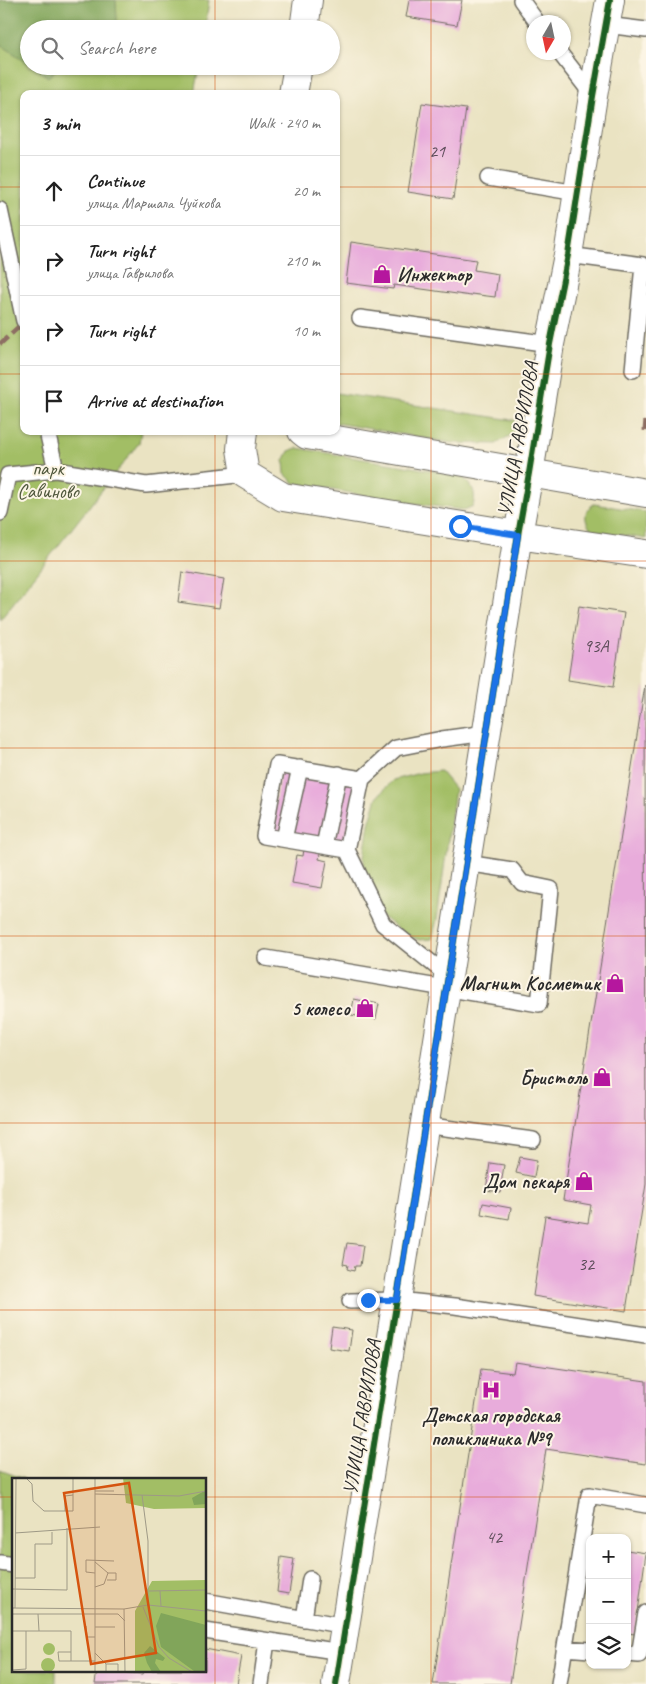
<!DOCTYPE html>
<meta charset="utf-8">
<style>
:root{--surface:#fff;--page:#f6f6f6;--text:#222;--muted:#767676;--line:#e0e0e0}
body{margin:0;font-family:Caveat,sans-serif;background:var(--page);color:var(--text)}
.controls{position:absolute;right:15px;bottom:15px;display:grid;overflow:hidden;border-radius:10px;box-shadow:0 1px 4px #0004}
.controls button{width:45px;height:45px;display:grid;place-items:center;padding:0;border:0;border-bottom:1px solid var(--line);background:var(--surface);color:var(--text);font:25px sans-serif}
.compass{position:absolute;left:526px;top:15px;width:45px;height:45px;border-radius:50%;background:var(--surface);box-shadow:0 1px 4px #0004;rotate:189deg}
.stop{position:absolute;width:15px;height:15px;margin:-11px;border:4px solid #1a73e8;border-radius:50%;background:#fff}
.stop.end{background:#1a73e8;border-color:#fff;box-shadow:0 1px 5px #0008}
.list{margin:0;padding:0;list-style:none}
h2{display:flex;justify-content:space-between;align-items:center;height:65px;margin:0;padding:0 20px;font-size:21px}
h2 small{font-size:16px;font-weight:400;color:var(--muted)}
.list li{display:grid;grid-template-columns:32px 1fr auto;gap:15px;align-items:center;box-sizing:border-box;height:70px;padding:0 20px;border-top:1px solid var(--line)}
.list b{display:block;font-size:19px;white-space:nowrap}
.list p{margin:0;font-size:16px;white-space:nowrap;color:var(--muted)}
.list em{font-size:16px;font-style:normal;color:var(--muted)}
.icon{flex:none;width:28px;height:28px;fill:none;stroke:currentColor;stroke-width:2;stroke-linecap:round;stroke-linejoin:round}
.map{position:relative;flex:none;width:646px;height:1684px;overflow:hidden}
.search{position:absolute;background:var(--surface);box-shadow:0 1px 4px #0004;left:20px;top:20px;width:320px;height:55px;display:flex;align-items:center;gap:12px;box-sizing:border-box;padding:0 18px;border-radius:28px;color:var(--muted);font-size:19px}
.panel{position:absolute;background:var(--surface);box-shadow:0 1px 4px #0004;left:20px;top:90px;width:320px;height:345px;border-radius:10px}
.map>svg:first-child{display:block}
.green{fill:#a2be65;stroke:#667448}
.forest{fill:#81a55a;stroke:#566842}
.building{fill:#e8acdb}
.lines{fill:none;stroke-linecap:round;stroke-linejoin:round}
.lane-casing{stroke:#6e6b60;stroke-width:18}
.street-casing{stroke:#6e6b60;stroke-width:30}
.secondary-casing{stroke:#6e6b60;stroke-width:30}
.lane{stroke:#fff;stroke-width:15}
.street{stroke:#fff;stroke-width:28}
.secondary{stroke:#fff;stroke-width:28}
.quiet{stroke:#8d6e63;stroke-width:5;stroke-dasharray:10 5;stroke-linecap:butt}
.cycleway-casing{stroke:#fcf5e5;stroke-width:9}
.cycleway{stroke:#1b5e20;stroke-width:6}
.route{stroke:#1a73e8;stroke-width:6}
.grid{fill:none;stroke:#d5540f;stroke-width:1;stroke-opacity:0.55}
.labels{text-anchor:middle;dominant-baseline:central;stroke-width:4;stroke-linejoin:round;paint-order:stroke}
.number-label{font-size:18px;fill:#5a4b57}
.poi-label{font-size:20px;font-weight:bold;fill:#2b2b2b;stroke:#fcf5e5;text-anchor:end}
.street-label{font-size:20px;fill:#2b2b2b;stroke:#fcf5e5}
.park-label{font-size:20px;fill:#4f573c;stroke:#fcf5e5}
.inset-road{fill:none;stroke:#9e9986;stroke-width:1}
.view{fill:#d5540f;fill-opacity:0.15;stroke:#d5540f;stroke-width:2.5}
.inset-edge{fill:none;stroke:#2b2b2b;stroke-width:2.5}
</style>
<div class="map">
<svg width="646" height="1684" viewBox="0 0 646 1684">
<rect width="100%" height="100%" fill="#fcf5e5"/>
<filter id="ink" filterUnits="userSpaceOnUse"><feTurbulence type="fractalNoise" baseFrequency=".02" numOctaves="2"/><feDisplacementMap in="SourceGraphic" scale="10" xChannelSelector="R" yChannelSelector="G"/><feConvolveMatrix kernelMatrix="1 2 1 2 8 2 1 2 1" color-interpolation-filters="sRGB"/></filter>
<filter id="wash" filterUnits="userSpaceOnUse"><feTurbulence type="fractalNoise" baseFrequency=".0096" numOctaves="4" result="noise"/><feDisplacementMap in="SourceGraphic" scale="20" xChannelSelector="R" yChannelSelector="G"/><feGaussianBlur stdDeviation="1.12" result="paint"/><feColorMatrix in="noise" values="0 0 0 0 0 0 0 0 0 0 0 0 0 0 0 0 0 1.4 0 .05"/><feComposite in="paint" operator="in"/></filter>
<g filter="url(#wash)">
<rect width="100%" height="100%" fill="#eae3c2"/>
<!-- green -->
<path class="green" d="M0,0H209L205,29H29V66H199L194,94H24V431H141L139,443L0,620Z
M336,393L519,421V427L511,435L496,444L452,443L336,423Z
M297,448L459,475C472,484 477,491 473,506L464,510L396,501L294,483L285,474L284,461L289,451Z
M594,504L646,512V539L591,530C584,520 583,511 594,504Z
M440,771L455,789L437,919L432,939L419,940L402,932L381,916L363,886L364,856L369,824L377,797L393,780L420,773Z
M0,1470L24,1479H14V1670H56V1684H0Z"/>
<!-- forest -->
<path class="forest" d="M0,0H116L117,22L108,29H29V64L0,44Z
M32,66H61L48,77Z"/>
<g id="blocks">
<!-- building -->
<path class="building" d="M409,0H462L457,25L406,17Z
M422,103L466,109L453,199L408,192Z
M351,242L476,260L474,270L498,274L495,297L471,294V296L394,285L393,289L346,283Z
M182,572L224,579L219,608L178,602Z
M579,606L624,613L613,687L568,680Z
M645,685L646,1184L626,1311L533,1296L545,1216L588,1223L591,1205L563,1200Z
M282,763L366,777L354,850L322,844L319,859L327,861L322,888L292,883L297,855L303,856L305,842L269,836Z
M354,999L379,1004L376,1019L351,1015Z
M520,1157L537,1160L534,1177L516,1173Z
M490,1163L504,1165L500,1192L486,1190Z
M483,1203L511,1208L509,1219L481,1214Z
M347,1243L363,1245L360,1266H355L354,1271L347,1269L348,1265L343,1264Z
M332,1327L352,1330L349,1351L329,1348Z
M515,1362L646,1381V1464L546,1449L510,1684H433L481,1369L513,1373Z
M627,1550L646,1553L635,1634L627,1633Z
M281,1557L294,1559L289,1594L277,1592Z
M205,1649L241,1656L236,1684H95L97,1670L142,1674L145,1670H205Z"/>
</g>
</g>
<g filter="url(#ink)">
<use href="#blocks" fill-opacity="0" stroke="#6e6b60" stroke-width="1"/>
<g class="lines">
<!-- lane casing -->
<g class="lane-casing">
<path id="lane" d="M521,0L537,22
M606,25L646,30
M559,52L593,96
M488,178L577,193
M0,210L24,321
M568,255L643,265L633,370
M360,318L550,344
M47,431L56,470
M0,513L8,475L56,470L146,485L245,474
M284,839L300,768
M324,846L339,774
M347,850L264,836L277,765L362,779
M266,958L539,1004L551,889L522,883L512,870L466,863
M448,976L383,924L347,850L362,779L396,748L442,739L486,733
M424,1125L533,1140
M350,1301L397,1300L455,1306L646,1335
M0,1563L14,1565
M205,1601L345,1626
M304,1619L310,1579
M205,1631L341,1652
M565,1648L590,1650
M627,1654L639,1655L646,1613
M261,1684L267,1641
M559,1684L589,1495L646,1505"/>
</g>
<!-- street casing -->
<g class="street-casing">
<path id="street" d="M529,473L550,344L568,255L593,96L610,0"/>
</g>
<!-- secondary casing -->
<g class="secondary-casing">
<path id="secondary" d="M304,29L308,0
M293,94L298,66
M243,431L241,449L245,474L283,497L518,535L646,554
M302,431L307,435L646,493
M336,1684L518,535L529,473"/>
</g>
<!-- lane -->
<use href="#lane" class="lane"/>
<!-- street -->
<use href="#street" class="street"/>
<!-- secondary -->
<use href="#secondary" class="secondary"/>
<!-- quiet -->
<path class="quiet" d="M0,344L24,322
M645,431L646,419"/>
<!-- cycleway casing -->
<g class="cycleway-casing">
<path id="cycleway" d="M336,1684L518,535L529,473L550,344L568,255L593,96L610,0"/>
</g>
<!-- cycleway -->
<use href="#cycleway" class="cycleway"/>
</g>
</g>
<g class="lines" filter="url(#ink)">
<!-- route -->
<path class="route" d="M368,1300H397L518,535L460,526"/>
</g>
<!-- grid -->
<path class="grid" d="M215,0V29M431,0V1684M215,66V94M0,187H24M336,187H646M0,374H24M336,374H646M215,431V1684M0,561H646M0,748H646M0,936H646M0,1123H646M0,1310H646M0,1497H14M205,1497H646"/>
<!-- icons -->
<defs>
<g id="shop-bare" transform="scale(1.5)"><path d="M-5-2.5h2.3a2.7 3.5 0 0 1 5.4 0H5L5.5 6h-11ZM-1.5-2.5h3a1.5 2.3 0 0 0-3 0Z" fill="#b5179e" stroke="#fcf5e5" stroke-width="2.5" paint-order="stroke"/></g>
<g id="hospital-bare" transform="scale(1.5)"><path d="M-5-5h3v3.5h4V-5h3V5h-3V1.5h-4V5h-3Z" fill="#b5179e" stroke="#fcf5e5" stroke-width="2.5" paint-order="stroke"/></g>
</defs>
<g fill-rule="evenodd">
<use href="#shop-bare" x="382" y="274"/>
<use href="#shop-bare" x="615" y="983"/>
<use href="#shop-bare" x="365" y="1008"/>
<use href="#shop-bare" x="602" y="1077"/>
<use href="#shop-bare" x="584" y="1181"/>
<use href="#hospital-bare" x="491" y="1390"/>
</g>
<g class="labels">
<!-- number labels -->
<g class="number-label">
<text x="437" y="151">21</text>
<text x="596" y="646">93А</text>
<text x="586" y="1264">32</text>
<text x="494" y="1537">42</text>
</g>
<!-- poi labels -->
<g class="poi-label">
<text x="397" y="274" text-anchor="start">Инжектор</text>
<text x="600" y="983">Магнит Косметик</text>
<text x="350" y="1008">5 колесо</text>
<text x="587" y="1077">Бристоль</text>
<text x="569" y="1181">Дом пекаря</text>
<text x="491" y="1415" text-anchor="middle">Детская городская<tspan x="491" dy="23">поликлиника №9</tspan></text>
</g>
<!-- street labels -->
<g class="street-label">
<text transform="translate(518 439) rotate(-80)">УЛИЦА ГАВРИЛОВА</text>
<text transform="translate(362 1417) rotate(-81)">УЛИЦА ГАВРИЛОВА</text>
</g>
<!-- park labels -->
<g class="park-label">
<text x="48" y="468">парк<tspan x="48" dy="23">Савиново</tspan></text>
</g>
</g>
<!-- overview -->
<g transform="translate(12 1478)">
<rect width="194" height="194" fill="#eae3c2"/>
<path d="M111,0H194V30L142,31L114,25ZM194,102V194H123V133L140,103ZM31 171a6 6 0 1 1 12 0a6 6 0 1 1-12 0ZM29 187a7 7 0 1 1 14 0a7 7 0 1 1-14 0Z" fill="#a2be65"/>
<path d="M194,12V26L182,27L180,20ZM149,135L194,147V194L182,193L149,169L144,148ZM138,168L153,180L151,183L144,181L143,185L149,194H140L135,185L132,175Z" fill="#81a55a"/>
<path class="inset-road" d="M14,0L20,6L21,23L32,33H61V0M83,13H102M83,16L167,18L194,13M53,33V18L61,17M3,55L88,49M83,84L96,95L92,106L83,109M83,95L74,94V82L102,83M3,100H23V66H40V54M95,102H104V95H96M0,111L55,112V50M137,113L194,112M148,113L149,128M136,127L194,133M131,129L147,169L157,180L180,194M0,130L112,131L113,194M3,130L4,0M112,131L136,127V63L130,17M0,136H106L113,143M26,136L27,153M74,148L75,159H83M83,149H103M0,153H59V183H83M83,175L94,186V194M59,183H47L46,174H59M94,186H106V194M0,192L14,191V153M83,194V0"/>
<path class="view" d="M117,5L144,175L79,186L52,15Z"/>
<rect width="194" height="194" class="inset-edge"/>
</g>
</svg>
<div class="controls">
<button>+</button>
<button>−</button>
<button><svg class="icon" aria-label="layers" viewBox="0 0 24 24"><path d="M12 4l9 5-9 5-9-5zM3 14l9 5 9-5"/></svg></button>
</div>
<svg class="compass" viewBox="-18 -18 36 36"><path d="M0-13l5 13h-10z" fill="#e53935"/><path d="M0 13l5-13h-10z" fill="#767676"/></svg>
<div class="stop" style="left:460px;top:526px"></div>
<div class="stop end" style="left:368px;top:1300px"></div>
<div class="search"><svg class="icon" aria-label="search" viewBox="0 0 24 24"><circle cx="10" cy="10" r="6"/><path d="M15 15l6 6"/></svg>Search here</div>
<section class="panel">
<h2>3 min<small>Walk · 240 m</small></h2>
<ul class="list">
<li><svg class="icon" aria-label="ahead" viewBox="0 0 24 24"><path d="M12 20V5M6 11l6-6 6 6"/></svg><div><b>Continue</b><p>улица Маршала Чуйкова</p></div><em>20 m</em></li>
<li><svg class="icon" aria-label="right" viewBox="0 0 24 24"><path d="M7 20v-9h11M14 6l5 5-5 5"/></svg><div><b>Turn right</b><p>улица Гаврилова</p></div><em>210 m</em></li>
<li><svg class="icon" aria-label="right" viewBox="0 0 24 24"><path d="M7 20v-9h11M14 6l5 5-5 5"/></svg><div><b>Turn right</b></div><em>10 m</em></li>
<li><svg class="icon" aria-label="arrive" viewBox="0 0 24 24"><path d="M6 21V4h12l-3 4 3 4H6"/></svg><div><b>Arrive at destination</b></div></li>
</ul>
</section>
</div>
